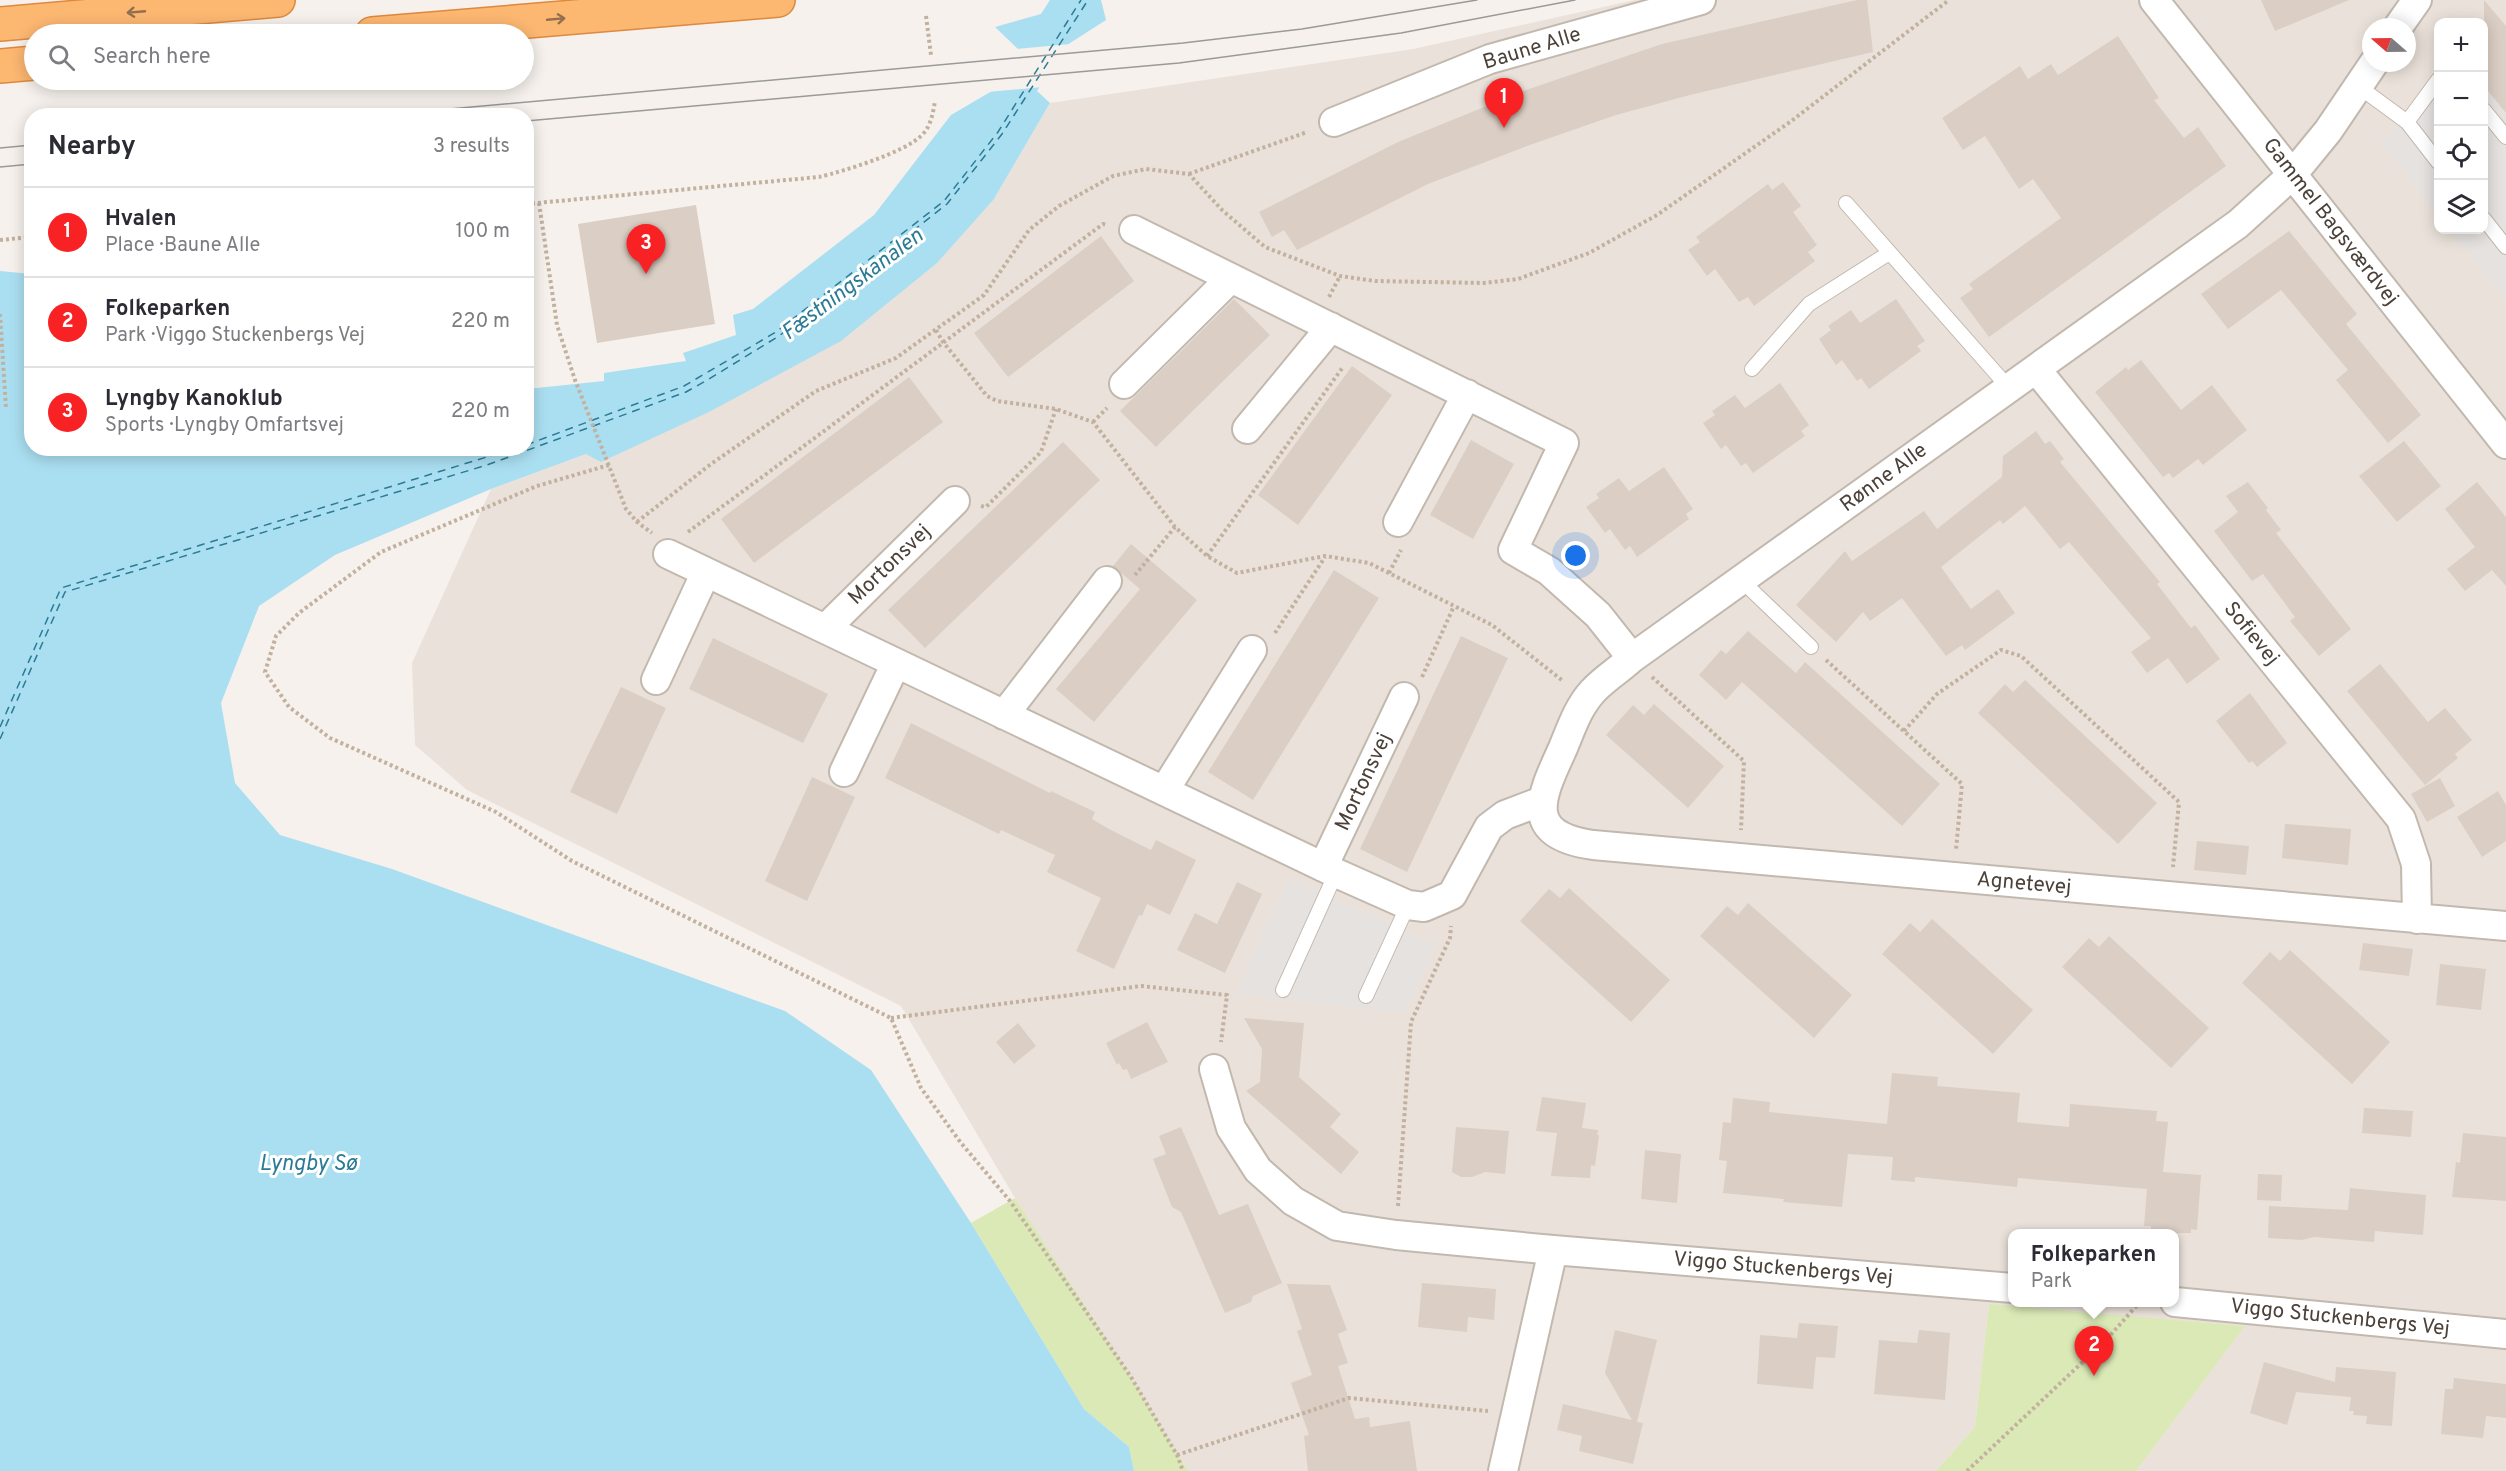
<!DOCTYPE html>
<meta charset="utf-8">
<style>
:root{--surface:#fff;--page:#f7f7f7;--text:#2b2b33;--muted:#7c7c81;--line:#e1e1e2;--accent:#f82124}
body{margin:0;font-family:Overpass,sans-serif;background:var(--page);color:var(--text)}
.controls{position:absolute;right:18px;top:18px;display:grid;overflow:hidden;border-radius:12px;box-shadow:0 3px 15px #0003}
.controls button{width:54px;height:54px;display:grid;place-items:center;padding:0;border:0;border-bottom:2px solid var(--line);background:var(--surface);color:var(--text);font:30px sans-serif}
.compass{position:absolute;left:2362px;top:18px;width:54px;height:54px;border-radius:50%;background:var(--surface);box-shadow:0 3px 15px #0003;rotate:290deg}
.you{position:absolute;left:1576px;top:556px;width:21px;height:21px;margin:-15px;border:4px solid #fff;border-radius:50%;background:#1a73e8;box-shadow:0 0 0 9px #1a73e833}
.badge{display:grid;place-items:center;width:39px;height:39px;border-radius:50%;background:var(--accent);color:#fff;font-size:20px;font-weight:700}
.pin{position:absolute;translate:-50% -50px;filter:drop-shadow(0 2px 3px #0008)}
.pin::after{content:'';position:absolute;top:32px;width:21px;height:18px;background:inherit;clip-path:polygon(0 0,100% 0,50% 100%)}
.popup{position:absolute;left:2008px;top:1229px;width:171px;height:78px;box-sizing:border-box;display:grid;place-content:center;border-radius:12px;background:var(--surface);filter:drop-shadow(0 2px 4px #0005);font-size:20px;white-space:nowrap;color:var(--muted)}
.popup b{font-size:22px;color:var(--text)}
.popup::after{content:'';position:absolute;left:50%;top:100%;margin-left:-12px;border:12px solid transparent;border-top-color:var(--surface)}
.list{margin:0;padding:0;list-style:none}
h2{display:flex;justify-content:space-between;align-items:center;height:78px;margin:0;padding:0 24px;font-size:26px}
h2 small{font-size:20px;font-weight:400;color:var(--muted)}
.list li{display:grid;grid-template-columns:39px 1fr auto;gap:18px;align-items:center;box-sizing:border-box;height:90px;padding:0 24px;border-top:2px solid var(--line)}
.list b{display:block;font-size:22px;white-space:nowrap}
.list p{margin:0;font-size:20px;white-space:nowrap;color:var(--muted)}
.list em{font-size:20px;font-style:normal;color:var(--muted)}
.icon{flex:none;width:33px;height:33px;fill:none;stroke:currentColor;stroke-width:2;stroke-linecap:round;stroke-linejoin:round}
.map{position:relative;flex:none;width:2506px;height:1471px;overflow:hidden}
.search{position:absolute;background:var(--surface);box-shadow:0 3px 15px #0003;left:24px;top:24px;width:510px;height:66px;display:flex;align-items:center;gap:15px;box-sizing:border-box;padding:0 21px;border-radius:33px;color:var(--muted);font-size:22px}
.panel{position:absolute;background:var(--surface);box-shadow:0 3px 15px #0003;left:24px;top:108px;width:510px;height:348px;border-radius:24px}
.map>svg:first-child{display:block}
.residential{fill:#eae2da;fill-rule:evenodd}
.green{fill:#dae9b6}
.parking{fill:#e5e2e0}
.water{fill:#aadff1}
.pier{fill:#f6f1ec}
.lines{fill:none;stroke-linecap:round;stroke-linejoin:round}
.ferry{stroke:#2b7b96;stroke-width:1.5;stroke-dasharray:8 6;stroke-linecap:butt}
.building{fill:#dbcec4}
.lane-casing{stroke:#c2b8ae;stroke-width:16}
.street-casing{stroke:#c2b8ae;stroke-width:32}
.highway-casing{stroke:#dd893f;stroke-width:36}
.path{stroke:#c3b1a0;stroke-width:4;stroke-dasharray:3 3;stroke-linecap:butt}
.lane{stroke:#fff;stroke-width:14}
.street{stroke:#fff;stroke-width:28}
.highway{stroke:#fcb771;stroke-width:33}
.tram{stroke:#9a9a9a;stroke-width:1.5}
.oneway{stroke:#92704f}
.labels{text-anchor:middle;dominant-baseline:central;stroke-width:6;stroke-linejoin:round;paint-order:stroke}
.street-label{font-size:21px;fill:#4b4139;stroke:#fff}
.water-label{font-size:22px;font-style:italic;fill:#2b7b96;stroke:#fff}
</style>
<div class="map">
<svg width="2506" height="1471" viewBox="0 0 2506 1471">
<rect width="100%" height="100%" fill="#f6f1ec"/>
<!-- residential -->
<path class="residential" d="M1635,0H2506V1471H2136L2244,1326L1989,1305L1975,1427L1936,1471H1188L1015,1198L901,1006L467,790L415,745L412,663L491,489L586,454L994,199L1050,103L1413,49ZM2438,22H2484V230H2438ZM2371,27H2407V63H2371ZM2013,1234H2175V1302H2013Z"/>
<!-- green -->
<path class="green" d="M1015,1198L1131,1377L1188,1471H1134L1129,1447L1084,1409L971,1223Z
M1989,1304L2245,1326L2136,1471H1936L1975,1427Z"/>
<!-- parking -->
<path class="parking" d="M2491,52L2506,71V300L2450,230H2484V58Z
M2438,94V215L2380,141Z
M1288,878L1436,945L1405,1013L1236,994Z"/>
<!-- water -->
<path class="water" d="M1050,0H1101L1106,20L1067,45L1037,91L1050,103L994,199L937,263L841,341L709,412L601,462L586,454L491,489L335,555L259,606L221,703L235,783L280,835L392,869L785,1011L871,1070L971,1223L1084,1409L1129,1447L1134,1471H0V271L31,274L32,448H526L527,389L604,381V373L686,361L683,353L736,335L733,315L753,309L874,215L951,115L992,91L1018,49L995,27L1041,14Z"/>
<!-- pier -->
<path class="pier" d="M1071,44L1043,87L987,92L1015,49Z"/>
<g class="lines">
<!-- ferry -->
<path class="ferry" d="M526,445L684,386L776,332L944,201L998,132L1081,0
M0,727L61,588L516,448
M0,739L65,592L487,465L686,392L709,379L779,336L947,204L1002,134L1088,0"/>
</g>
<!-- building -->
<path class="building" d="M1857,0H1867L1873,52L1690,95L1616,115L1530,145L1428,184L1297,250L1284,230L1272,237L1259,212L1398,142L1526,90L1662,44Z
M2261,0H2349L2275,31Z
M2484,0L2506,26V113L2484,86Z
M2118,36L2159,98L2154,100L2184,138L2198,127L2226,166L1989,337L1960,298L1973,289L1969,284L2061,218L2033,179L2019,189L1985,136L1963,150L1942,118L2020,66L2028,79L2051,64L2058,75Z
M1783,182L1801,206L1793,212L1817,245L1808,252L1815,261L1754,306L1748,297L1739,302L1715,269L1707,276L1688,250L1700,242L1696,237L1768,184L1772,190Z
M696,205L715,324L597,343L578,224Z
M2289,231L2357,314L2346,324L2421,415L2388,443L2336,380L2348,370L2281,290L2228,329L2201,294Z
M1101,236L1134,281L1008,377L974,333Z
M1234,299L1270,335L1156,447L1120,411Z
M1896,299L1925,341L1917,346L1921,351L1869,389L1861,378L1857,381L1842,360L1836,365L1819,339L1831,330L1828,326L1851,310L1860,323Z
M2141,360L2181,410L2212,385L2247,430L2203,465L2198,459L2173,478L2169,473L2163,477L2095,392L2126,367L2128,370Z
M1352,366L1392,395L1298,525L1258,495Z
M909,377L943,422L754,563L721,519Z
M1780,383L1809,425L1801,431L1805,436L1753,473L1746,463L1741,466L1726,445L1721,449L1703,423L1715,415L1712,411L1735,395L1745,408Z
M2036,431L2045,444L2050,441L2064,459L2060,462L2160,582L2157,584L2191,628L2195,625L2220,659L2187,684L2168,658L2147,673L2131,652L2151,638L2069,542L2060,549L2025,506L2003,524L2000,520L1941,567L1971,609L1998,589L2015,613L1965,650L1962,645L1946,656L1902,598L1870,621L1863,612L1836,642L1796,605L1845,551L1852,561L1924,511L1937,529L2002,477L2003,456Z
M1471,440L1514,464L1473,539L1430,515Z
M2404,441L2441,486L2397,522L2359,476Z
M1063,442L1100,480L925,648L888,610Z
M1664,467L1693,509L1686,514L1689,519L1637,557L1630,546L1625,550L1610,529L1605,533L1586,507L1599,498L1596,494L1619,478L1629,491Z
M2248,482L2268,508L2266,510L2281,530L2276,533L2351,629L2319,656L2290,621L2295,617L2263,574L2252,581L2214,531L2238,512L2226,496Z
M2477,482L2506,517V586L2492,570L2465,591L2447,569L2475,547L2445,509Z
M1131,544L1197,600L1094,722L1056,689L1140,589L1113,566Z
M1334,570L1379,598L1253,800L1208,772Z
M1748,631L1796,673L1805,662L1940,784L1902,826L1742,682L1726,700L1699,675L1721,650L1726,654Z
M1461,636L1508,658L1407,872L1360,849Z
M713,638L828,694L803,743L689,689Z
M2380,664L2428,722L2445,708L2472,740L2455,754L2458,758L2425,785L2347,691Z
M2025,680L2157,803L2118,844L1978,713L2005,684L2013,692Z
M621,687L666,708L617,814L570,792Z
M2250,693L2287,743L2257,767L2252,761L2249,763L2216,721Z
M1654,704L1724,766L1688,808L1606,735L1633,705L1644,715Z
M911,723L1050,793L1051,791L1095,812L1092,819L1109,829L1151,850L1156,840L1196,860L1170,915L1147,904L1142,916L1139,915L1114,969L1076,951L1101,898L1047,872L1055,855L1001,830L999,834L885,778Z
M812,777L855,797L807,901L765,881Z
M2440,778L2455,806L2427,822L2411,794Z
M2498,791L2506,805V841L2482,857L2457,817Z
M2285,824L2351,829L2348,865L2282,858Z
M2197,841L2249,846L2246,875L2194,870Z
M1237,882L1262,894L1225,973L1177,950L1195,913L1217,924Z
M1569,888L1670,980L1631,1022L1520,921L1549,889L1560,898Z
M1748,903L1852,995L1814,1038L1700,936L1727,906L1738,915Z
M1932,919L2033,1010L1993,1054L1882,954L1910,923L1920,932Z
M2109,936L2209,1028L2171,1068L2062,967L2089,938L2099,947Z
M2363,943L2413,949L2409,976L2359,970Z
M2290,950L2390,1042L2352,1084L2242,983L2270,952L2280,961Z
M2440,964L2486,969L2481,1010L2436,1005Z
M1244,1018L1304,1023L1299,1077L1341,1114L1330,1127L1359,1152L1341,1174L1246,1091L1260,1082L1262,1049Z
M1147,1022L1168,1062L1131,1079L1127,1069L1123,1070L1119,1063L1117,1065L1106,1043Z
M1018,1023L1036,1046L1014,1064L996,1042Z
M1892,1073L1938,1077L1937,1086L2020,1093L2017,1122L2069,1127L2070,1104L2157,1111L2156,1121L2168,1122L2163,1172L2201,1175L2197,1230L2191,1229V1233H2151V1226H2144L2147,1189L2018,1178L2017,1187L1915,1177V1182L1891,1180L1893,1157L1848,1154L1842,1207L1783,1202L1784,1199L1723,1193L1727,1161L1719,1160L1723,1122L1731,1123L1733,1098L1770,1102L1769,1112L1887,1124Z
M1542,1097L1586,1103L1582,1128L1598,1130L1597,1135H1599L1595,1166L1591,1165L1590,1178L1551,1176L1557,1133L1536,1131Z
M2364,1108L2413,1111L2411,1137L2362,1133Z
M1181,1127L1219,1215L1248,1204L1282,1283L1253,1296L1251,1302L1225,1313L1181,1212L1172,1207L1153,1159L1166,1154L1159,1136Z
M1456,1127L1509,1131L1505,1174L1485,1172L1472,1177H1461L1452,1172Z
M2463,1133L2506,1137V1201L2452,1197L2456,1162L2460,1163Z
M1645,1150L1681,1154L1677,1203L1641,1199Z
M2258,1174L2282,1175L2281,1201L2257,1200Z
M2350,1188L2426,1195L2423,1235L2375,1231L2374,1242L2314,1237L2302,1240L2268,1238L2269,1206L2348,1210Z
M1422,1283L1496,1289L1494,1320L1468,1317L1467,1332L1418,1327Z
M1287,1284L1330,1285L1347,1330L1338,1334L1348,1363L1338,1366L1355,1419L1369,1417L1370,1427L1410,1421L1417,1471H1308L1304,1436L1309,1435L1291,1383L1312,1375L1297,1331L1302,1329Z
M1799,1323L1838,1326L1835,1358L1816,1357L1813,1389L1757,1384L1760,1335L1797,1338Z
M1615,1330L1657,1340L1637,1422L1643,1423L1633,1464L1579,1451L1582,1436L1557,1430L1563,1404L1632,1420L1605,1373Z
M1919,1330L1950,1333L1945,1400L1874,1394L1879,1340L1917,1343Z
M2264,1362L2335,1382L2336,1367L2396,1372L2392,1426L2366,1424L2367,1416L2353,1415L2354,1411H2349L2351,1397L2296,1392L2287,1425L2250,1413Z
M2454,1378L2506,1384V1418L2486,1416L2483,1438L2441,1434L2445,1389H2453Z"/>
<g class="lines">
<!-- lane casing -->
<g class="lane-casing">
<path id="lane" d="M2358,86L2407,122L2438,162
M2484,110L2506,137
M2407,122L2438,80
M1846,203L2009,388
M2484,219L2506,247
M1752,369L1809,304L1889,253
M1741,580L1811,647
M1283,990L1336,873
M1366,996L1408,905"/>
</g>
<!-- street casing -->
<g class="street-casing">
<path id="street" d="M2154,0L2506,444
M2398,27L2417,0
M2374,63L2328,131L2292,175L2238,224L1632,658C1619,670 1604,679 1593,691C1578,707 1571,729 1563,748C1541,796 1521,835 1593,845L2506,926
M1334,122L1490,59L1701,0
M1134,230L1564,443L1513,550L1549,571L1598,615L1632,658
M2036,369L2401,819L2416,864L2417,919
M1124,384L1231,278
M1247,429L1331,327
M1398,522L1467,394
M668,554L1336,873L1408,905L1424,907L1452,895L1489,827L1505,815L1542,801
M825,629L955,501
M656,680L706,572
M1004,715L1107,581
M844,772L896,663
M1164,791L1252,650
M1323,867L1404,697
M1214,1069L1231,1128L1258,1170L1293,1201L1337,1226L1396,1235L1553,1250L2013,1288
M2175,1302L2506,1334
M1503,1471L1553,1250"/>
</g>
<!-- highway casing -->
<g class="highway-casing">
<path id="highway" d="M0,24L278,0
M372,34L778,0
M0,66L34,63"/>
</g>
<!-- path -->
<path class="path" d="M926,16L931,55
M1189,174L1307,132
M539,203L557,325L575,380L626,509L637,522L652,533
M526,204L819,177C844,171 904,153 922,135C931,126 933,113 935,101
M0,240L32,237
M1329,297L1340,276
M0,314L6,408
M936,330L943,342L987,396L997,401L1056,409L1093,422L1175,527L1207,556L1237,573L1325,556L1369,563L1492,625L1563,681
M1093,422L1107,408
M609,465L537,486L381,552L299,613L276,636L265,672L289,707L330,738L496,812L572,861L891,1018L921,1088L961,1143L1010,1201L1131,1377L1177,1455L1183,1471
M981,506L986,507L1041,452L1056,409
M637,522L711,464L816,391L896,358L984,295L1029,230L1059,206L1113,176L1146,169L1189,174L1222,210L1265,247L1340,276L1375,281L1484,283L1518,279L1589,253L1657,215L1790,122L1949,0
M688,532L1103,224L1107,225
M1207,556L1343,367
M1389,573L1401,550
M1135,575L1175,527
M1275,633L1325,557
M1826,660L1962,784L1956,850
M1422,677L1454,606
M1652,677L1744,761L1741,830
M1904,731L1937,694L2001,650L2021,656L2179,802L2173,867
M891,1018L1141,986L1227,995L1221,1042
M1398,1206L1411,1022L1450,938L1451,926
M1177,1455L1349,1398L1488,1411
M1967,1471L2105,1341L2140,1302"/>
<!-- lane -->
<use href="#lane" class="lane"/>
<!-- street -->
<use href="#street" class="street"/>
<!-- highway -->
<use href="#highway" class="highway"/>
<!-- tram -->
<path class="tram" d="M372,116L1183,43L1302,29L1477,0
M526,121L1179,63L1401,33L1575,0
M0,148L32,145
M0,167L32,164"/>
</g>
<!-- one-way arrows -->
<defs><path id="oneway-shaft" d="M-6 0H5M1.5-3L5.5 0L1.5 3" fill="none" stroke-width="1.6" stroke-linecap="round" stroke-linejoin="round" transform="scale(1.5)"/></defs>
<g class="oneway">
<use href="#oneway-shaft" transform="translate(136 12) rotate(175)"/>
<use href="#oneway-shaft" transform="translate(556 19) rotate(-5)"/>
</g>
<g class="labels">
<!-- street labels -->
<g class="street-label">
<text transform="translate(1532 49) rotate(-17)">Baune Alle</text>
<text transform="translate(2330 222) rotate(52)">Gammel Bagsværdvej</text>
<text transform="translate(1884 478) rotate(-36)">Rønne Alle</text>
<text transform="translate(890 565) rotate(-44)">Mortonsvej</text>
<text transform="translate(2251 634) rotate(51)">Sofievej</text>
<text transform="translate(1364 782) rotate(-65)">Mortonsvej</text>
<text transform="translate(2024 884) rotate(5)">Agnetevej</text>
<text transform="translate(1783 1269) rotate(5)">Viggo Stuckenbergs Vej</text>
<text transform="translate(2340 1318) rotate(6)">Viggo Stuckenbergs Vej</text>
</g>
<!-- water labels -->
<g class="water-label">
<text transform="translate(853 285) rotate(-37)">Fæstningskanalen</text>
<text x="308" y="1164">Lyngby Sø</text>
</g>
</g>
</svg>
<div class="controls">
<button>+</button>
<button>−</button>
<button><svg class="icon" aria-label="locate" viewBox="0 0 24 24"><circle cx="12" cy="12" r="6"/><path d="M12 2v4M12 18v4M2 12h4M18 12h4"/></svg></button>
<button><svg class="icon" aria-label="layers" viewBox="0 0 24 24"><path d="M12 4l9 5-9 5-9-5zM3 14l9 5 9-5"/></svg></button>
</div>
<svg class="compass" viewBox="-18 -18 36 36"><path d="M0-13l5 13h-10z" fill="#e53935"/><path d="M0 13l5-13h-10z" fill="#7c7c81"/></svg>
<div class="you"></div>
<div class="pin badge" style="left:1504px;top:128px">1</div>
<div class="pin badge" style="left:2094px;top:1376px">2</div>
<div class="popup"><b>Folkeparken</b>Park</div>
<div class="pin badge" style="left:646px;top:274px">3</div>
<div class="search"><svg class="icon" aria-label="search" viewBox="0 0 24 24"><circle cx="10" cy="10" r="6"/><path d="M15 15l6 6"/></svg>Search here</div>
<section class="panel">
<h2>Nearby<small>3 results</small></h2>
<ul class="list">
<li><span class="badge">1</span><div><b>Hvalen</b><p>Place · Baune Alle</p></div><em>100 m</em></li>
<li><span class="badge">2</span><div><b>Folkeparken</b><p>Park · Viggo Stuckenbergs Vej</p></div><em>220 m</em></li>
<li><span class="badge">3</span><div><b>Lyngby Kanoklub</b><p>Sports · Lyngby Omfartsvej</p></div><em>220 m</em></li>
</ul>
</section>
</div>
